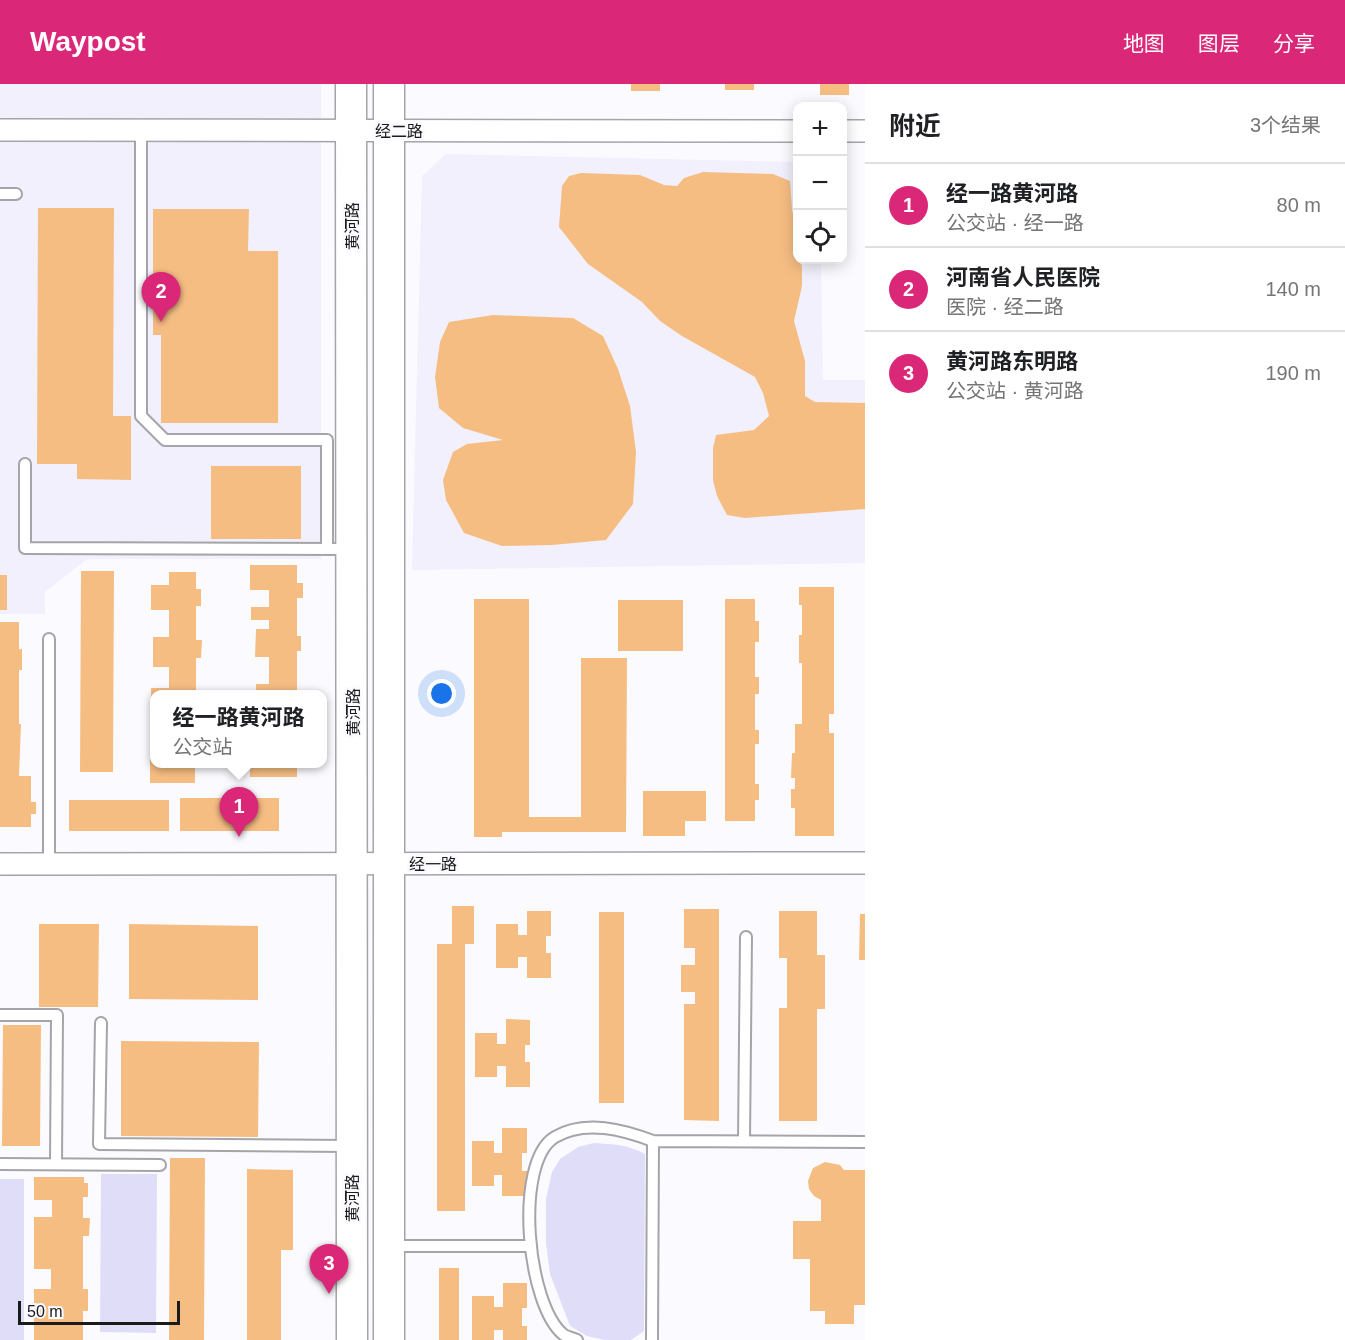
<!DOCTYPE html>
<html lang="zh">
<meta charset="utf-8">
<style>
:root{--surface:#fff;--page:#f6f6f6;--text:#202124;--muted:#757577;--line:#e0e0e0;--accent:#db2777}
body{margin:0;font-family:Arial,"Noto Sans SC",sans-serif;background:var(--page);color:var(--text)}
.controls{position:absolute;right:18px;top:18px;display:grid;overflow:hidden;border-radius:12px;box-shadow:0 3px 15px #0003}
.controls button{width:54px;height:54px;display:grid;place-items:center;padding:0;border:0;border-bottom:2px solid var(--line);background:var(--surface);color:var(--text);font:30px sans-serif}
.scale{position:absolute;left:18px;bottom:15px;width:162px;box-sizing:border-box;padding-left:6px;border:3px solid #1b1b1c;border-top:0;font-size:16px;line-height:21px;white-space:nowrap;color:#1b1b1c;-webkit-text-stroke:4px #fbfafe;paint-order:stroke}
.you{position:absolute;left:442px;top:610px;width:21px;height:21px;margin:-15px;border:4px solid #fff;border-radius:50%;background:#1a73e8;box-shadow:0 0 0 9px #1a73e833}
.badge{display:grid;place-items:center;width:39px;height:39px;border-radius:50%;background:var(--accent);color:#fff;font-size:20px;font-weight:700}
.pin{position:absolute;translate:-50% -50px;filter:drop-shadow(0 2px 3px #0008)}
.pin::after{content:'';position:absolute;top:32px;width:21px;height:18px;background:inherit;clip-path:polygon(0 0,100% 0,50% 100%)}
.popup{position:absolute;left:150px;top:606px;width:177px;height:78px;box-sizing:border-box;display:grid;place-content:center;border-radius:12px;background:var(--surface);filter:drop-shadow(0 2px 4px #0005);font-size:20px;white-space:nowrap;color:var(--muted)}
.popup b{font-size:22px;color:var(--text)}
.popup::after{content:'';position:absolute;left:50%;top:100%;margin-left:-12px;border:12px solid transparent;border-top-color:var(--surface)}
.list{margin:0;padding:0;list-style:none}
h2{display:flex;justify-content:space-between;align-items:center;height:78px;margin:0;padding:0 24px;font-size:26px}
h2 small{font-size:20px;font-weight:400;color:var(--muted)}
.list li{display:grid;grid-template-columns:39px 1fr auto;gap:18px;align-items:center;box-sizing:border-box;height:84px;padding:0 24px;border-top:2px solid var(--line)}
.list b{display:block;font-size:22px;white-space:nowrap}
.list p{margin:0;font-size:20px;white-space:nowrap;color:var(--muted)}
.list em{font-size:20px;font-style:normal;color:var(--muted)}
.icon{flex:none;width:33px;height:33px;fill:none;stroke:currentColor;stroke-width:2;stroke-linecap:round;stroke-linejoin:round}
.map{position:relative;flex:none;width:865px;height:1256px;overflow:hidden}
header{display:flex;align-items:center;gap:36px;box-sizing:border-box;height:84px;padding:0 30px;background:var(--accent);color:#fff}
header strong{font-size:28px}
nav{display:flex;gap:33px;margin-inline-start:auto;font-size:21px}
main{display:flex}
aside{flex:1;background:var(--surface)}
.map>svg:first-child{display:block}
.built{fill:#f1f0fc}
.green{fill:#e0ddf9}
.building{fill:#f6bd83}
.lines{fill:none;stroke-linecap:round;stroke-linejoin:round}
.service-casing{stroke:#a5a4a8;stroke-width:14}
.minor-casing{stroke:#a5a4a8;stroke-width:24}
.secondary-casing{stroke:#a5a4a8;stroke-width:33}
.service{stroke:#fff;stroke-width:10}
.minor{stroke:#fff;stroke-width:21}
.secondary{stroke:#fff;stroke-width:30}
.labels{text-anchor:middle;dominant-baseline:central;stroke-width:6;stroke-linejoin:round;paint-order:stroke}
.street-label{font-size:16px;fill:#1b1b1c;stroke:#fbfafe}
</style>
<header>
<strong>Waypost</strong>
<nav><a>地图</a><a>图层</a><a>分享</a></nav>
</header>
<main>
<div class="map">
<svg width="865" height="1256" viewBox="0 0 865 1256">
<rect width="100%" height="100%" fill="#fbfafe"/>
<!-- built -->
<path class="built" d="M0,0H321V475H87L45,508V530H0Z
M446,70L797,78L798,176H821L823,296H865V479L412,486L422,92Z"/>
<!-- green -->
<path class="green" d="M594,1059C612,1060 629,1061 645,1070L644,1247L631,1256H605L587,1252L570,1242L550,1190L546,1159V1115L552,1088L560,1075L578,1063Z
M101,1090H157L156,1249L100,1248Z
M0,1095H24V1256H0Z"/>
<!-- building -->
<path class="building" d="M631,0H660V7H631Z
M725,0H754V6H725Z
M820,0H849V11H820Z
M703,88L773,90L790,97L792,125L798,155V176H801L802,184V202L794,237L805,277V312L815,318L865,319V425L745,434L727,431L717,412L713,396V364L716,351L754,346L769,332L763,309L755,293L682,252L660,237L642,218L588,180L559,143L562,102L569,92L581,89L640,91L664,101L677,102L684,94Z
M38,124H114L113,332H131V396L77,395V380H37Z
M153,125H249L248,167H278V339H161V251H153Z
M493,231L573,234L603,252L618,285L630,322L636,368L633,420L606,456L552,461L502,462L464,449L446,416L443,396L453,368L467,360L503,356L463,344L439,324L435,293L440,258L449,238Z
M211,382H301V455H211Z
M250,481H297V499H303V514H297V552H301V567H297V607H302V610H256V600H269V573H255L256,545H269V536H251V523H269V506H250Z
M81,487H114L113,688H80Z
M169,488H196V505H201V522H196V556H202L201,574H196V610H155V622H151V604H169V583H153V553H169V526H151V501H169Z
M0,491H7V526H0Z
M799,503H834V630H829V649H834V752H795V724H791V705H795V694H791L792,669H795V640H802V579H799V551H802V521H799Z
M474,515H529V733H581V574H627L626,748H502V753H474Z
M725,515H755V537H759V558H755V593H759V610H755V646H759V660H755V700H759V716H755V737H725Z
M618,516H683V567H618Z
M0,538H19V565H22V586H19V640H21L19,692H31V718H36V730H31V743H0Z
M150,675H155V680H195V699H150Z
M250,680H297V693H250Z
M643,707H706V737H685V752H643Z
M180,714H279V747H180Z
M69,716H169V747H69Z
M452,822H474V860H465V1127H437V860H452Z
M684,825H719V1037L684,1036V920H695V908H681V881H695V864H684Z
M527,827H551V852H546V869H551V894H527V873H518V884H496V840H518V851H527Z
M779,827H817V871H825V925H817V1037H779V924H787V874H779Z
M599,828H624V1019H599Z
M860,830H865V876H859Z
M39,840H99L98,923H39Z
M129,840L258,842V916L129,915Z
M506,935L530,936V961H525V978H530V1003H506V982H497V993H475V949H497V960H506Z
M3,941H41L40,1062H2Z
M121,957L259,958L258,1053L121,1052Z
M502,1044H527V1069H522V1087H527V1112H502V1091H494V1102H472V1057H494V1069H502Z
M170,1074H205L204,1256H169Z
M825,1078L840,1081L844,1086H865V1221H854V1240H825V1227H810V1175H793V1137H821V1116L814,1112L809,1105L808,1097L813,1084Z
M247,1085L293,1086V1166H281V1256H247Z
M34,1093H84V1099H88V1113H83V1134H90L89,1152H83V1205H88V1227H83V1256H34V1205H51V1185H34V1133H52V1116H34Z
M439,1184H459V1256H439Z
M503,1199H527V1224H522V1242H527V1256H503V1246H494V1256H472V1212H494V1223H503Z"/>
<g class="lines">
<!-- service casing -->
<g class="service-casing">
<path id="service" d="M141,46V332L165,356H327V465
M0,110H16
M25,380V464L349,465
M49,555V780
M0,931H57L56,1080
M101,939L99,1060L349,1062
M653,1057L865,1058
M744,1057L746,853
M0,1080L160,1081
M392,1162H530
M577,1256C573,1254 567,1253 564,1251C527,1223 513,1078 555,1053C585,1035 624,1046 653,1057L652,1256"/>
</g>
<!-- minor casing -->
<g class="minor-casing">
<path id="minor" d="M0,46L798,47
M842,47H865
M0,780L865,779"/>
</g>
<!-- secondary casing -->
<g class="secondary-casing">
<path id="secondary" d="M351,0L352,1256
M389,0V1256"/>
</g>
<!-- service -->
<use href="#service" class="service"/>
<!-- minor -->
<use href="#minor" class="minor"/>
<!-- secondary -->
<use href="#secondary" class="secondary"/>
</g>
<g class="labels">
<!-- street labels -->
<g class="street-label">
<text x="399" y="47">经二路</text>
<text transform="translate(352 142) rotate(-90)">黄河路</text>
<text transform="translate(353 628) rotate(-90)">黄河路</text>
<text x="433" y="780">经一路</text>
<text transform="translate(352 1114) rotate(-90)">黄河路</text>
</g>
</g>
</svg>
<div class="controls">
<button>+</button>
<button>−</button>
<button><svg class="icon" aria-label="locate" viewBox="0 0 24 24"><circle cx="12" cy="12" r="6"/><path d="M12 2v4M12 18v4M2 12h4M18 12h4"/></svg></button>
</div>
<div class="scale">50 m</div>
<div class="you"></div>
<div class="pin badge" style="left:239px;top:753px">1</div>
<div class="popup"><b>经一路黄河路</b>公交站</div>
<div class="pin badge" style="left:161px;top:238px">2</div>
<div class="pin badge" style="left:329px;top:1210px">3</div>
</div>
<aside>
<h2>附近<small>3个结果</small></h2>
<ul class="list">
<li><span class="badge">1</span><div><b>经一路黄河路</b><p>公交站 · 经一路</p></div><em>80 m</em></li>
<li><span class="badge">2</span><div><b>河南省人民医院</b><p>医院 · 经二路</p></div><em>140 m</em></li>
<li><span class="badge">3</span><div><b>黄河路东明路</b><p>公交站 · 黄河路</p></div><em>190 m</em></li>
</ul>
</aside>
</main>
